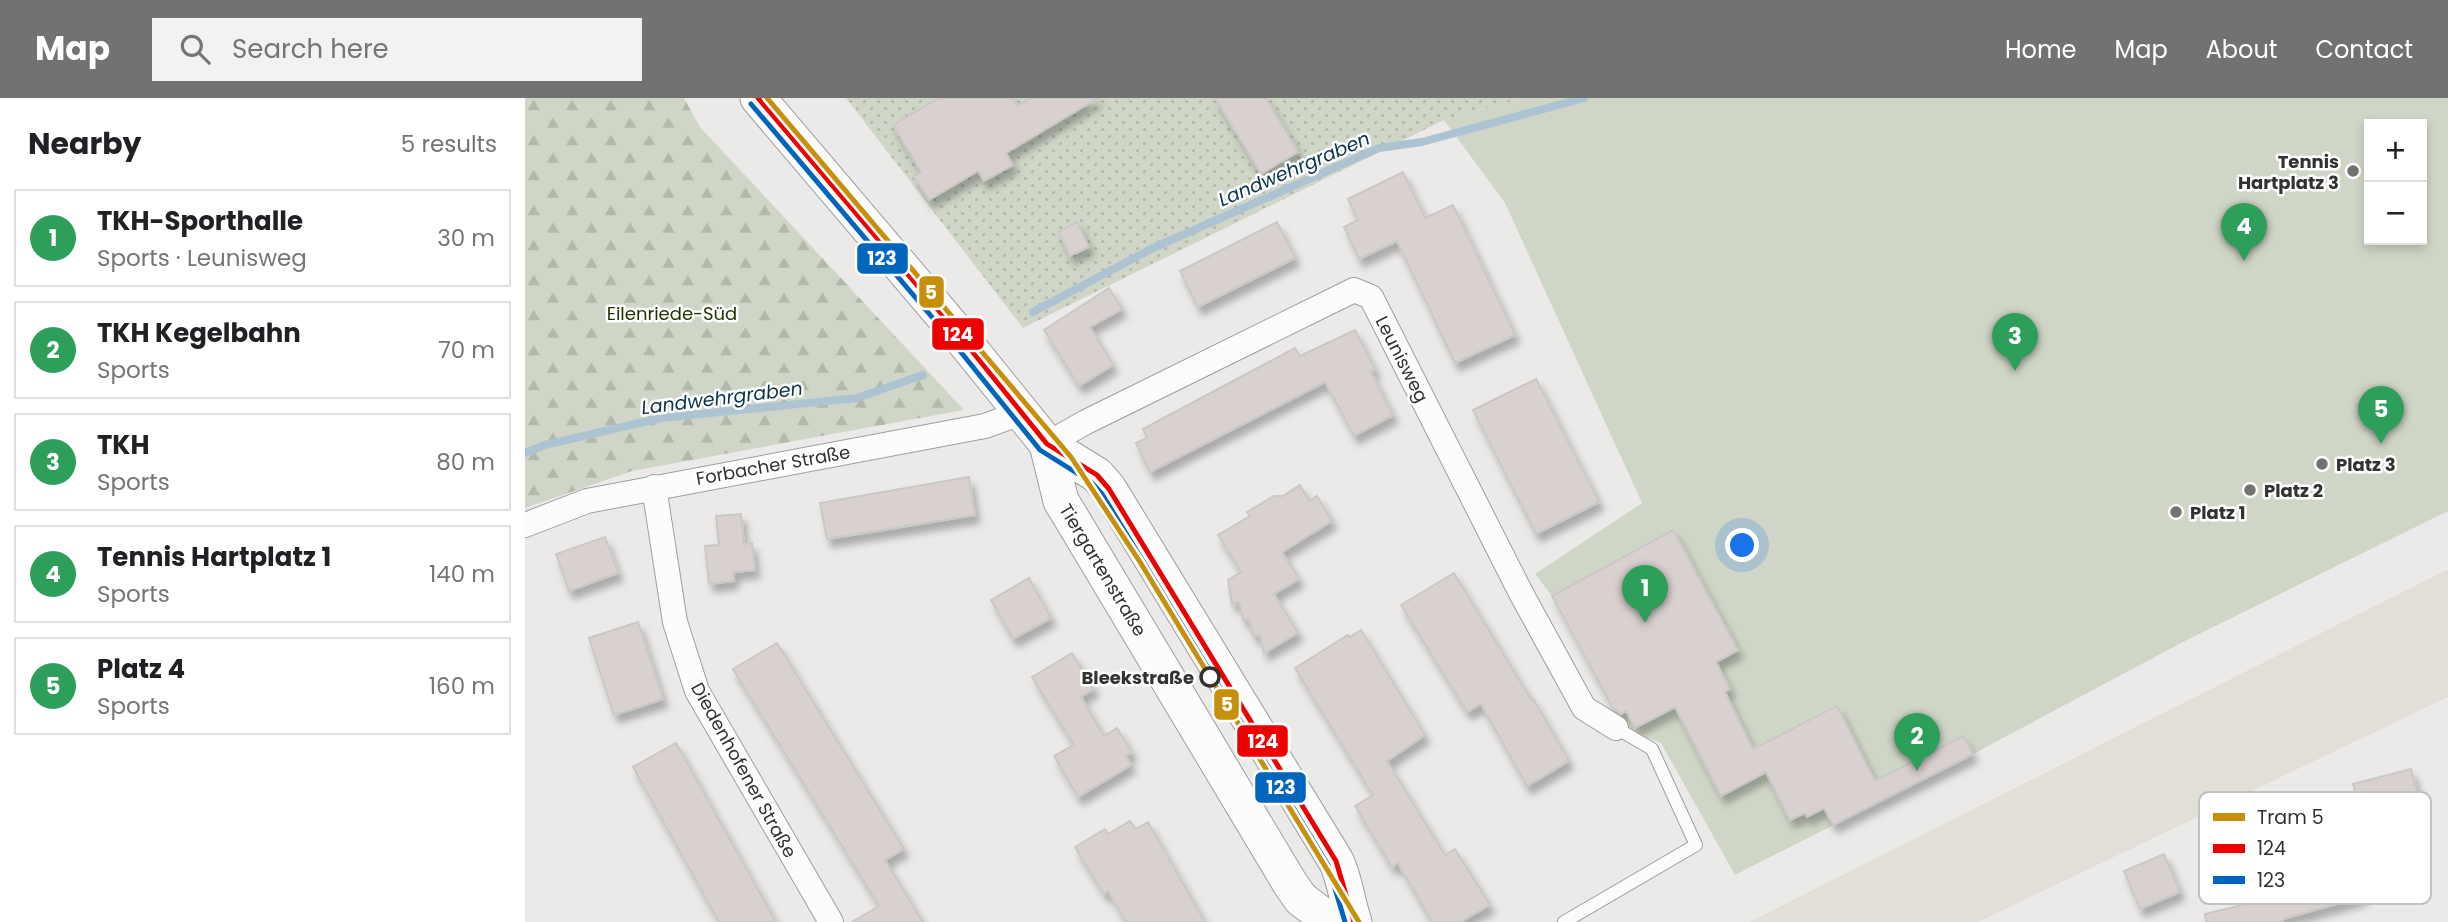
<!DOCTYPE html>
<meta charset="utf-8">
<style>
:root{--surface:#fff;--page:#f2f2f2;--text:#202124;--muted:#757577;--line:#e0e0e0;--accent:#737271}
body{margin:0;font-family:Poppins,sans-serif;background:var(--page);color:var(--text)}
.controls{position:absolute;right:21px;top:21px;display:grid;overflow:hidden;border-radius:0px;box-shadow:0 4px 10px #0003}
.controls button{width:63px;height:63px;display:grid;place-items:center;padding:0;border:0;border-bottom:2px solid var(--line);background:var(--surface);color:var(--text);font:35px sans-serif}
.you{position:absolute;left:1218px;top:448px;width:24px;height:24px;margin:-18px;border:5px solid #fff;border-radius:50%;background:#1a73e8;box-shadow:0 0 0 10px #1a73e833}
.badge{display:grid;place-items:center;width:46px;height:46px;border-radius:50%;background:var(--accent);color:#fff;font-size:23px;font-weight:700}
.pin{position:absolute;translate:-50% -58px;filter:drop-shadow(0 2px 4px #0008)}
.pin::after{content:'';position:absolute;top:37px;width:24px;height:21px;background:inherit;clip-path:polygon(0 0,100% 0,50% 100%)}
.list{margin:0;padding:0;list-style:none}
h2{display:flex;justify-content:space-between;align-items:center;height:91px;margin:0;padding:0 28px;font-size:30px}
h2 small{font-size:23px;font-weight:400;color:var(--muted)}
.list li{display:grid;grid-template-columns:46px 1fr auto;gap:21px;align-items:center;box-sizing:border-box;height:98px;margin:0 14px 14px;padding:0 14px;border:2px solid var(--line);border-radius:0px}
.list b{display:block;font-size:26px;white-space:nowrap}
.list p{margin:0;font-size:23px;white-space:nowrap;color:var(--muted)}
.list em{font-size:23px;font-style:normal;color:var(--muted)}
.icon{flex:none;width:38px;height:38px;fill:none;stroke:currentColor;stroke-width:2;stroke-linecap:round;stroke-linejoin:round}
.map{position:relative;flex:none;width:1923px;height:824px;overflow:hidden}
header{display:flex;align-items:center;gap:42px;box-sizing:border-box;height:98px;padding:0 35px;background:var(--accent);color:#fff}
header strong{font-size:33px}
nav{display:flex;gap:38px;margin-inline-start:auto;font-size:24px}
.search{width:490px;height:63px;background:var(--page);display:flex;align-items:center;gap:18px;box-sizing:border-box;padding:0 24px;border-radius:0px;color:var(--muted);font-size:26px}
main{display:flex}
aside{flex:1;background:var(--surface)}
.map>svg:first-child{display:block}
.built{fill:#e1dfd8}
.forest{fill:url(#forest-firs)}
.park{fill:url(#park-dots)}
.pitch{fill:#d0d6c7;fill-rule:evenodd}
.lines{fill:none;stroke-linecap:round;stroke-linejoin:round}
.stream{stroke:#adc3d2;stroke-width:8}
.building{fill:#d9d1cf;stroke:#c9c8c7;stroke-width:2;filter:url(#shadow)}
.service-casing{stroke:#9f9e9d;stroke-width:14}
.minor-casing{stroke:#9f9e9d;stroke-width:26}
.secondary-casing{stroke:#9f9e9d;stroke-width:37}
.service{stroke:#fcfcfc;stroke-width:12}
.minor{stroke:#fcfcfc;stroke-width:24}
.secondary{stroke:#fcfcfc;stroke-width:35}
.bus-1-casing{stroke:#fff;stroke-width:10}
.bus-2-casing{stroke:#fff;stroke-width:10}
.bus-1{stroke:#e00;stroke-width:5}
.bus-2{stroke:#0065bd;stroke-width:5}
.tram-1-casing{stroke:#fff;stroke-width:10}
.tram-1{stroke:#c7900c;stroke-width:5}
.poi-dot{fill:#737271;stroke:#fff;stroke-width:2.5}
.stop-dot{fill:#fff;stroke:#323130;stroke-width:3.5}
.labels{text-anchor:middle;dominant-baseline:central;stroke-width:5;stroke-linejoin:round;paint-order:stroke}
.poi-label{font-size:18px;font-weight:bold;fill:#323130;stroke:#fff;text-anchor:start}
.park-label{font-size:18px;fill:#233300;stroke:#fff}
.street-label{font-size:18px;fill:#323130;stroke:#fff}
.stop-label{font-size:18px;font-weight:bold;fill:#323130;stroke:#fff;text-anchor:end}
.water-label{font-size:19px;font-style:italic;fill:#09344c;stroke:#fff}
.key{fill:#fff;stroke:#c2c1c1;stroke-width:2}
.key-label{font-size:19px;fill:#323130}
.line-badge{stroke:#fff;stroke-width:2.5}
.badge-label{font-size:19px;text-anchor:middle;font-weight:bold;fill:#fff}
</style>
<header>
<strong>Map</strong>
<div class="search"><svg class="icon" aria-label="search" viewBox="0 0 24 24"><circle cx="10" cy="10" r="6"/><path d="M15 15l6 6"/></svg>Search here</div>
<nav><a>Home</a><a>Map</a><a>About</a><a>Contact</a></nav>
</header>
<main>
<aside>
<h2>Nearby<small>5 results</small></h2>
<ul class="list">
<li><span class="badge" style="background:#2e9e5b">1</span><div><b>TKH-Sporthalle</b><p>Sports · Leunisweg</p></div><em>30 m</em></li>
<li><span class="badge" style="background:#2e9e5b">2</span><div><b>TKH Kegelbahn</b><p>Sports</p></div><em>70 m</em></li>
<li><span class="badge" style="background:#2e9e5b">3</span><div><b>TKH</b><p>Sports</p></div><em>80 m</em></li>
<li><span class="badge" style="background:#2e9e5b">4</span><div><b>Tennis Hartplatz 1</b><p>Sports</p></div><em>140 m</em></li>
<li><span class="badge" style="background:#2e9e5b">5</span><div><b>Platz 4</b><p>Sports</p></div><em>160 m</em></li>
</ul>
</aside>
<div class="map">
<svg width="1923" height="824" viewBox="0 0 1923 824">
<defs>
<pattern id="forest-firs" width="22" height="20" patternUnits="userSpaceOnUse" patternTransform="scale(1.75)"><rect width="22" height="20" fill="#d0d6c7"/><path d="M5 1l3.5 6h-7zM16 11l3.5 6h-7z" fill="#b3b8ab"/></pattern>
<pattern id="park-dots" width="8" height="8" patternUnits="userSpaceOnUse" patternTransform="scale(1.75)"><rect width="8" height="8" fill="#d0d6c7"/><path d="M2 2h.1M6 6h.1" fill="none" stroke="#b3b8ab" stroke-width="1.8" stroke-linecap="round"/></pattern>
<filter id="shadow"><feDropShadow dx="4.5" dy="8" stdDeviation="3.5" flood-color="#0004"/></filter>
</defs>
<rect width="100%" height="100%" fill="#ebeae9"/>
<!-- built -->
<path class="built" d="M1923,471V599L1453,824H1225Z"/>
<!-- forest -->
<path class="forest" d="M0,0H159L175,29L439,312L107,373L0,410Z"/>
<!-- park -->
<path class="park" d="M321,0H1000L919,22L498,230Z"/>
<!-- pitch -->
<path class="pitch" d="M1000,0H1923V413L1658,544L1448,656L1210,777L1136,645L1102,633L1092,618L1027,498L1010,476L1117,405L980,105L919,22ZM1844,26H1897V142H1844Z"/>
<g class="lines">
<!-- stream -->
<path class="stream" d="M508,214L626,151L854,50L897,44L1059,0
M0,355L20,347L136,320L332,300L398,277"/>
</g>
<!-- building -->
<path class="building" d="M414,0H487L492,8L505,0H573L481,55L488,67L459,83L453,73L404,102L389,78L396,74L368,27Z
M690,0H741L773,54L736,76Z
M878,74L900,120L928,107L990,237L930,265L872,143L834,161L819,129L833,122L823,101Z
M552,124L564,149L545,158L534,134Z
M752,124L770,160L673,209L655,173Z
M584,190L597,211L565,229L588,267L554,288L519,232Z
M830,232L850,272L846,274L868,317L829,338L800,284L625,374L611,345L622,340L618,331L770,250L775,258Z
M1011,281L1074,404L1011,436L948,312Z
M444,379L450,417L302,441L295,405Z
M775,387L784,403L792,398L807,423L757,454L774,481L749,496L773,535L739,555L735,537L728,538L724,521L718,522L714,504L707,506L703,482L716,474L693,437L725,418L722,414L749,398H758Z
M216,416L219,446L227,445L230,472L208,474L209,483L184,486L180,448L194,447L191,418Z
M1148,432L1213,552L1191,564L1205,591L1200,594L1228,651L1312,608L1350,683L1438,638L1448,656L1308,727L1299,710L1282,719L1280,715L1265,722L1241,674L1196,698L1150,609L1110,630L1101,613L1096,616L1088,610L1027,498Z
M80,439L93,475L44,493L31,456Z
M929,475L1007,603L1009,602L1044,663L1002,688L956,606L942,614L876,507Z
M504,480L526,520L488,541L466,502Z
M113,524L138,601L89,617L64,540Z
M836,532L900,637L862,663L920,757L930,751L965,807L935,824H907L873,765L867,769L830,708L848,697L770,570L823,537L824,539Z
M252,545L379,751L360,762L398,824H327L354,808L208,571Z
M547,555L569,591L556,599L579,638L592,630L607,654L601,658L606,667L553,699L529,658L549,647L507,579Z
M151,645L251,824H194L108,669Z
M1886,671L1897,712L1839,727L1828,686Z
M605,723L611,731L623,724L680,824H601L583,793L579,796L550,749L580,731L583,736Z
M1786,729L1790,740L1820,731L1839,798L1758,821V824H1681L1680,816L1775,793L1758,738Z
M1639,756L1655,794L1615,811L1599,773Z"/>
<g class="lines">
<!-- service casing -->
<g class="service-casing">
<path id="service" d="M1039,824L1171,747L1127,651L1091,630"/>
</g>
<!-- minor casing -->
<g class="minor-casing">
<path id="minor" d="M522,346L561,324L829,192L846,199L997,497L1059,610L1091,630
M129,389L150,524L172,593L306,824
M0,427L62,403L460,328L498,314"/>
</g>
<!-- secondary casing -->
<g class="secondary-casing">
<path id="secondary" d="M233,0L425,226L522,346L572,377L584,391L811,763C820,781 822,804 829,824
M522,346L536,403L544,416L766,787L776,801L806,824"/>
</g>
<!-- service -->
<use href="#service" class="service"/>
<!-- minor -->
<use href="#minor" class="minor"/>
<!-- secondary -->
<use href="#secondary" class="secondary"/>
<!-- bus-1 casing -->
<g class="bus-1-casing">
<path id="bus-1" d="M233,0L425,226L522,346L572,377L584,391L811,763L829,824"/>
</g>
<!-- bus-2 casing -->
<g class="bus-2-casing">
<path id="bus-2" d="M226,6L418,232L515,352L566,384L577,396L803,767L820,824"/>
</g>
<!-- bus-1 -->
<use href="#bus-1" class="bus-1"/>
<!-- bus-2 -->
<use href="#bus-2" class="bus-2"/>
<!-- tram-1 casing -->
<g class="tram-1-casing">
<path id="tram-1" d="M242,0L546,359L615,464L834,824"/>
</g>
<!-- tram-1 -->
<use href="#tram-1" class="tram-1"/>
</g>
<!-- markers -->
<g class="poi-dot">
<circle cx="1828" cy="73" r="7"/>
<circle cx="1797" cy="366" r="7"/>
<circle cx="1725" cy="392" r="7"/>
<circle cx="1651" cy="414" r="7"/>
</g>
<circle class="stop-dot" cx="685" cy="579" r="9"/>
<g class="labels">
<!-- poi labels -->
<g class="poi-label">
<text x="1814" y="63" text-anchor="end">Tennis<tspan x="1814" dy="21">Hartplatz 3</tspan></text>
<text x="1811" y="366">Platz 3</text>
<text x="1739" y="392">Platz 2</text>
<text x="1665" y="414">Platz 1</text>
</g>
<!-- park labels -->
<g class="park-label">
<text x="147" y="215">Eilenriede-Süd</text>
</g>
<!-- street labels -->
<g class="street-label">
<text transform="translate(877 261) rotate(63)">Leunisweg</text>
<text transform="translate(248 367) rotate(-10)">Forbacher Straße</text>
<text transform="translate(578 472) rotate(59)">Tiergartenstraße</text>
<text transform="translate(219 672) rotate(61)">Diedenhofener Straße</text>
</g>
<!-- stop labels -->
<g class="stop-label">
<text x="669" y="579">Bleekstraße</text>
</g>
<!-- water labels -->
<g class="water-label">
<text transform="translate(769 71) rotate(-23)">Landwehrgraben</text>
<text transform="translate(197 300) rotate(-7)">Landwehrgraben</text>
</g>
</g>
<!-- legend -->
<rect x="1674" y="694" width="232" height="112" rx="10" class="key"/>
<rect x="1688" y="715" width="32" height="8" fill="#c7900c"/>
<rect x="1688" y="746" width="32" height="9" fill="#e00"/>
<rect x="1688" y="778" width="32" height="8" fill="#0065bd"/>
<g class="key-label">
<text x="1732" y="726">Tram 5</text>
<text x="1732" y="757">124</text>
<text x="1732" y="789">123</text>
</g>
<g class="line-badge">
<rect x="331" y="144" width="53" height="33" rx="7" fill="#0065bd"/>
<rect x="393" y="177" width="27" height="34" rx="7" fill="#c7900c"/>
<rect x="406" y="219" width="54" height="34" rx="7" fill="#e00"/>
<rect x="688" y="590" width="27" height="33" rx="7" fill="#c7900c"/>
<rect x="711" y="626" width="53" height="34" rx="7" fill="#e00"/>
<rect x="729" y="673" width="53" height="33" rx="7" fill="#0065bd"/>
</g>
<g class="badge-label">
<text x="357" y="167">123</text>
<text x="406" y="201">5</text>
<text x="433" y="243">124</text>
<text x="702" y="613">5</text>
<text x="738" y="650">124</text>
<text x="756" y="696">123</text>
</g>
</svg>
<div class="controls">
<button>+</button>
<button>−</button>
</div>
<div class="you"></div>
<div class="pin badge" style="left:1120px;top:525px;background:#2e9e5b">1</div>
<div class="pin badge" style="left:1392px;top:673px;background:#2e9e5b">2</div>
<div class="pin badge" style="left:1490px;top:273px;background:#2e9e5b">3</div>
<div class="pin badge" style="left:1719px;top:163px;background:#2e9e5b">4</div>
<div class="pin badge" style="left:1856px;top:346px;background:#2e9e5b">5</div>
</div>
</main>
